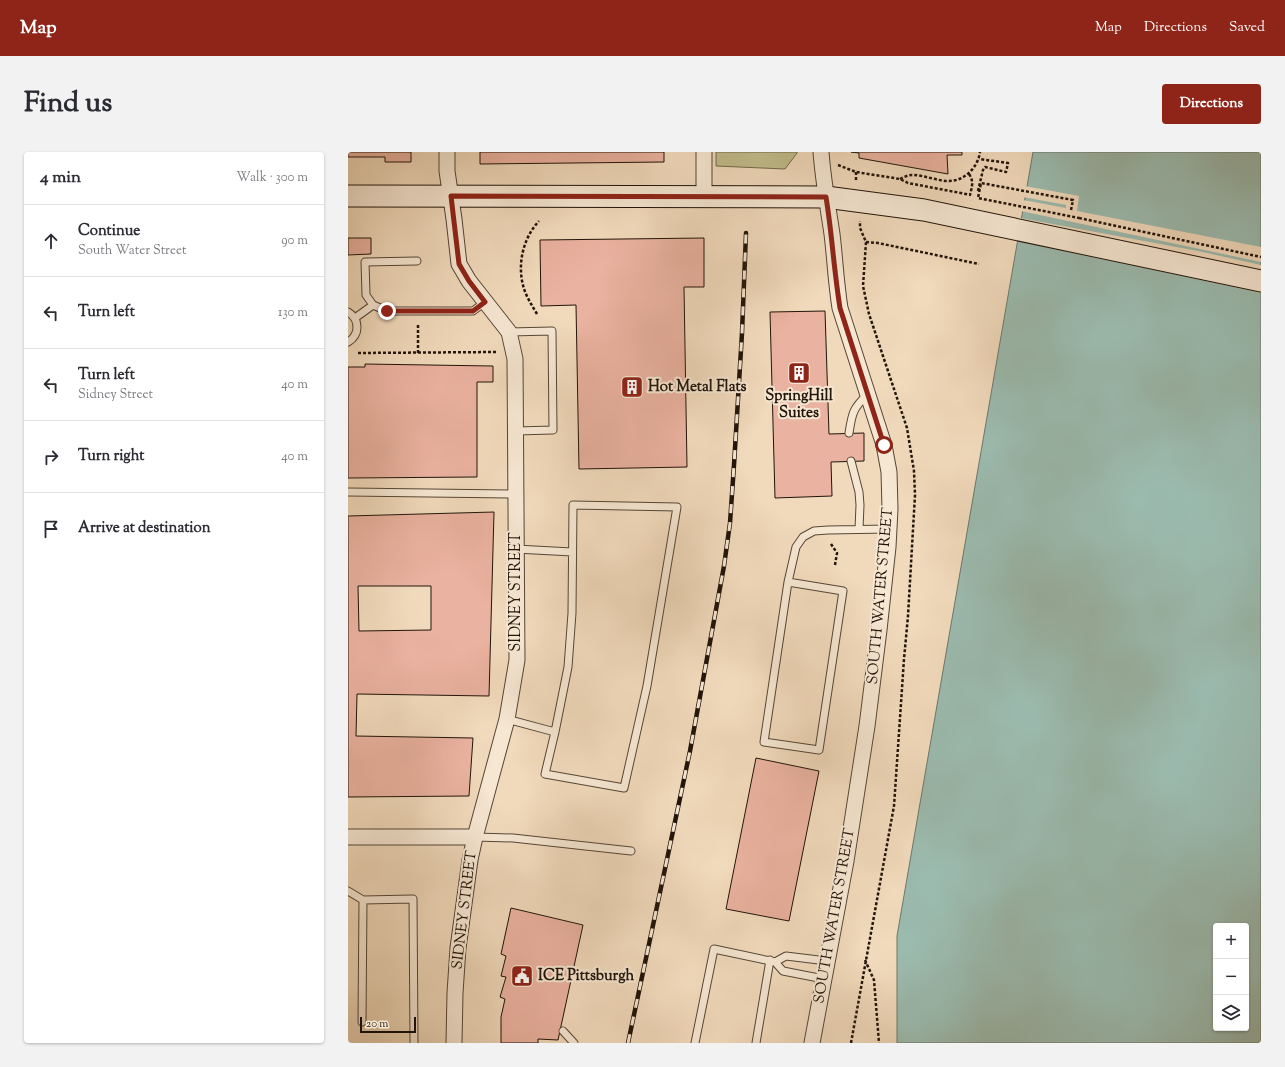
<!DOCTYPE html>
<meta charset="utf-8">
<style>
:root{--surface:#fff;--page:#f2f2f3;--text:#2b2b33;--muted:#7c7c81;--line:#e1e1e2;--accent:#8f2418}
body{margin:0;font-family:"Sorts Mill Goudy",serif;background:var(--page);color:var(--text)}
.controls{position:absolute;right:12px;bottom:12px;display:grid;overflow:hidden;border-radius:4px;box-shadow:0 1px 3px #0004}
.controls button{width:36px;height:36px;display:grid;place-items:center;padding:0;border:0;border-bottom:1px solid var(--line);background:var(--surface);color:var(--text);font:20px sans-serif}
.scale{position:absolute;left:12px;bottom:10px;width:56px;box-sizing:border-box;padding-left:4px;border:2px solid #21140a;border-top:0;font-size:11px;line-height:14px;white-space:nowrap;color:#21140a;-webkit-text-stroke:3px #f6e7d3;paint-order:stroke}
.stop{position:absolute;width:12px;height:12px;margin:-9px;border:3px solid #8f2418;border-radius:50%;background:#fff}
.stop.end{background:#8f2418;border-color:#fff;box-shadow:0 1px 4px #0008}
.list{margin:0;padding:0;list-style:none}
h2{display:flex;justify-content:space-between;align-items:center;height:52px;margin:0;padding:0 16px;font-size:17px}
h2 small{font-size:13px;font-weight:400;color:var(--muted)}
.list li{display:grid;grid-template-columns:26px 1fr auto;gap:12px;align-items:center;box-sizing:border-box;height:72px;padding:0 16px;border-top:1px solid var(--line)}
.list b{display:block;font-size:15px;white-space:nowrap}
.list p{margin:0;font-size:13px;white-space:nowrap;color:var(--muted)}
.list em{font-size:13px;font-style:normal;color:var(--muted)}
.icon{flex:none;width:22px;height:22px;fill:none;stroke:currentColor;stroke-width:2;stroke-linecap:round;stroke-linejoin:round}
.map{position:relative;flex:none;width:913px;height:891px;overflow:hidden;border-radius:4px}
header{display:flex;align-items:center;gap:24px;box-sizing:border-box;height:56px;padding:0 20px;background:var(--accent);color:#fff}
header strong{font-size:19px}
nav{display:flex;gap:22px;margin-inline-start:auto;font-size:14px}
.intro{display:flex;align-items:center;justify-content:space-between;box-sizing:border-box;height:96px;padding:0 24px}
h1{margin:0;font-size:28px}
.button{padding:10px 18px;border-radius:4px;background:var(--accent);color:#fff;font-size:14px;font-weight:700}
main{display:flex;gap:24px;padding:0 24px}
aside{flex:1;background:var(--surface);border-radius:4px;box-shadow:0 1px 3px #0004}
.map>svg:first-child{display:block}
.green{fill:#c1bd8c;stroke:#71684b}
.water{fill:#9bbbaf;stroke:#6a786d;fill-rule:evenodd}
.pier{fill:#f1dabc}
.building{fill:#eab2a0;stroke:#21140a;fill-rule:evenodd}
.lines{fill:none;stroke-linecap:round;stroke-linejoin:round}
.service-casing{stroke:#554636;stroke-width:9}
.minor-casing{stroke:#554636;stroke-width:17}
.secondary-casing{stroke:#21140a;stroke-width:23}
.path{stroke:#21140a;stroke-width:2.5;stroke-dasharray:3 2;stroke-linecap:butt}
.service{stroke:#f6e7d3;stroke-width:7}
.minor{stroke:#f6e7d3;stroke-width:15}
.secondary{stroke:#f6e7d3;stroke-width:21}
.rail-casing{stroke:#21140a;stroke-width:4.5}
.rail{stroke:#f6e7d3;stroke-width:3;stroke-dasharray:9;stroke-linecap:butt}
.path-bridge{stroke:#21140a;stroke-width:2.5;stroke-dasharray:3 2;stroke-linecap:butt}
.route{stroke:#8f2418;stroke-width:5}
.labels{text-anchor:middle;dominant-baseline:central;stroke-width:4;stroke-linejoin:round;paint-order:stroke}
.poi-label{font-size:15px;font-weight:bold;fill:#21140a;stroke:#f6e7d3;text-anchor:start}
.street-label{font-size:15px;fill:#21140a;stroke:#f6e7d3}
</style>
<header>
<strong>Map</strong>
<nav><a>Map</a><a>Directions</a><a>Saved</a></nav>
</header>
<div class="intro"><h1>Find us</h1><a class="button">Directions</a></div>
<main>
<aside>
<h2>4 min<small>Walk · 300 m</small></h2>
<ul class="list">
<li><svg class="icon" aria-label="ahead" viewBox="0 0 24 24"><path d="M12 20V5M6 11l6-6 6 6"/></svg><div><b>Continue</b><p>South Water Street</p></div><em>90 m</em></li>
<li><svg class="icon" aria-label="left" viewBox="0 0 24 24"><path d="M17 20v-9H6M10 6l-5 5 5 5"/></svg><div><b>Turn left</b></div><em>130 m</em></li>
<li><svg class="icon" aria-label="left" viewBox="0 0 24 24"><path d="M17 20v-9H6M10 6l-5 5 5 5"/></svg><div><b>Turn left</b><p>Sidney Street</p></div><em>40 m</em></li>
<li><svg class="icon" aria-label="right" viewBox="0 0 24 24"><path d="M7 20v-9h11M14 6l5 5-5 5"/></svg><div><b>Turn right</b></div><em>40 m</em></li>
<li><svg class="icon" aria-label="arrive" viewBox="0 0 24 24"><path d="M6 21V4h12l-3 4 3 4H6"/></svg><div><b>Arrive at destination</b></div></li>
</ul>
</aside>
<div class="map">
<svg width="913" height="891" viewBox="0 0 913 891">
<rect width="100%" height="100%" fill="#f1dabc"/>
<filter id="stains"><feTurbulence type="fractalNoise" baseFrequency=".005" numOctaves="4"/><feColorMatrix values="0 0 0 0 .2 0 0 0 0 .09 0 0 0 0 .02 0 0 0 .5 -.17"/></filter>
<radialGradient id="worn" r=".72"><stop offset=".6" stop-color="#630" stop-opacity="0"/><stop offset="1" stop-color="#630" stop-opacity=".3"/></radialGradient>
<!-- green -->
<path class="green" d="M368,0H449V1L437,17L368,14Z"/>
<!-- water -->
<path class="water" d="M685,0H913V891H549V784ZM868,774H898V876H868Z"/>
<!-- pier -->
<path class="pier" d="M677,34L731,44L729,59L913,95V110L673,59L675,48L718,56V53L675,45Z
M672,66L850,99L913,113V141L668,88Z"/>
<!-- building -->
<path class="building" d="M0,0H63V10H37V5H0Z
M132,0H316V10L132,12Z
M503,0H614V3H599L600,22L511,6V1Z
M0,86H23V102L0,103Z
M356,86V135H336L339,315L231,317L228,153L193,154L192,88Z
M477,159L481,282L516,281V309L483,310L484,344L427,346L422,160Z
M17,212L145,214V230H129V325L0,326V215H17Z
M146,360L141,544L9,542L8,584L125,586L121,644L0,645V364ZM10,434H83V478L11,479Z
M408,606L471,619L441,769L378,757Z
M163,756L235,773L210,888L190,887V891H153V865L157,847L152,845L158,825L153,824L158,804L153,802Z"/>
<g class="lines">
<!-- service casing -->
<g class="service-casing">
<path id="service" d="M69,109L17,110L18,143L25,153L39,159H125L137,150
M0,160C12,167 12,183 0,190
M7,166L25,153
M161,180L204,179L205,278L168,279
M501,281C504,261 505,256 520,242
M503,309L511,340L512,353L511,377
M0,340L168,342
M168,397L224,400
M440,430L495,439L471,598L416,590L440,430L448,395L455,385L466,379L480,378L541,377
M159,567L207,580L197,622L276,636L299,534L329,355L225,353L224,461L220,515L207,580
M127,685L165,686L283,699
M0,739L15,748L65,747L66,891
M476,827L435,819L427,810L438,804L479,809
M14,870L15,748
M215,879L226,891
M347,891L366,797L427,810
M408,891L422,808"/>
</g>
<!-- minor casing -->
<g class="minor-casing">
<path id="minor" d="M99,0V19L106,67L111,112L121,129L161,180L167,207L169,508L159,567L127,685L122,708L110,796L107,841L106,891
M356,45V0
M0,685H127
M464,891L498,709L519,574L531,478L540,395L542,357L541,320L536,293L492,156C488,131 487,107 484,82C480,55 475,28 473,0"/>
</g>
<!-- secondary casing -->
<g class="secondary-casing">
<path id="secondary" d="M0,44L478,45L576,58L913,129"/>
</g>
<!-- path -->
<path class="path" d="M490,13L508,20L552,27L560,31L623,43
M508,20V30
M621,22C626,29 624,35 622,43
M552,27C556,25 560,23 564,23C576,23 589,29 601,29C617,29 630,15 632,0
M630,39L635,18L637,15L658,20L660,11L631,7
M731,66L913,105
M518,90L530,91L631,112
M189,162C185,155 181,149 178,142C168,119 173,88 191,69
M70,173V201
M10,201L148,200
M483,392L489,401L487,413
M517,808L526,828L531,891
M503,891L546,654L556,507L560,464L567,343L566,319L559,276L521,162L515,134L518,90L512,76V69"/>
<!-- service -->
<use href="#service" class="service"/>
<!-- minor -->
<use href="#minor" class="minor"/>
<!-- secondary -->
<use href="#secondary" class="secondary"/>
<!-- rail casing -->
<g class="rail-casing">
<path id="rail" d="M280,891L342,599L376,414L382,371L386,313L394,181L398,81"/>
</g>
<!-- rail -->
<use href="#rail" class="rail"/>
<!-- path-bridge -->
<path class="path-bridge" d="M723,58L725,48L633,31L630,46L731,66"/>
</g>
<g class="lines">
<!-- route -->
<path class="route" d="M39,159H125L137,150L121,129L111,112L103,44L478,45C484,82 486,119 492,156L536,293"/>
</g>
<!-- icons -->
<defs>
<g id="building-square" transform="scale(1.15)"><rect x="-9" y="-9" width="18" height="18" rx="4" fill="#8f2418" stroke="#f6e7d3"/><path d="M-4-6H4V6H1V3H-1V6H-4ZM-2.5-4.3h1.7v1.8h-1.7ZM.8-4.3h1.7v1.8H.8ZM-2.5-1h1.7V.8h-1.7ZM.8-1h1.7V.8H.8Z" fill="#fff"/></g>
<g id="civic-square" transform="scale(1.15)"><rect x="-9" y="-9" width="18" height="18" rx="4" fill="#8f2418" stroke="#f6e7d3"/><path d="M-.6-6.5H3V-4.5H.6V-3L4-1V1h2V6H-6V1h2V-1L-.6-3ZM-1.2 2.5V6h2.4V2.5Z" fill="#fff"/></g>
</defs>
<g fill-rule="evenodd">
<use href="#building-square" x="451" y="221"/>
<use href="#building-square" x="284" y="235"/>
<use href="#civic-square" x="174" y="824"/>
</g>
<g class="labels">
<!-- poi labels -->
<g class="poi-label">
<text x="300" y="235">Hot Metal Flats</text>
<text x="451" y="244" text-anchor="middle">SpringHill<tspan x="451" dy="17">Suites</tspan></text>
<text x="190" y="824">ICE Pittsburgh</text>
</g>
<!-- street labels -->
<g class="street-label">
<text transform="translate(168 440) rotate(-90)">SIDNEY STREET</text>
<text transform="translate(533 444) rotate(-85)">SOUTH WATER STREET</text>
<text transform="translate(117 758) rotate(-83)">SIDNEY STREET</text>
<text transform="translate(487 764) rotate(-80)">SOUTH WATER STREET</text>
</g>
</g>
<rect width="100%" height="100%" filter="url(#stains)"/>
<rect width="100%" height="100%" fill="url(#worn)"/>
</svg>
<div class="controls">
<button>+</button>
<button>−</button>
<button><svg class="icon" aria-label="layers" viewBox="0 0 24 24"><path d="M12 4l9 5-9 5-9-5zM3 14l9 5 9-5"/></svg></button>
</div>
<div class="scale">20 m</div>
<div class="stop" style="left:536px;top:293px"></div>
<div class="stop end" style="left:39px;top:159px"></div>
</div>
</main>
